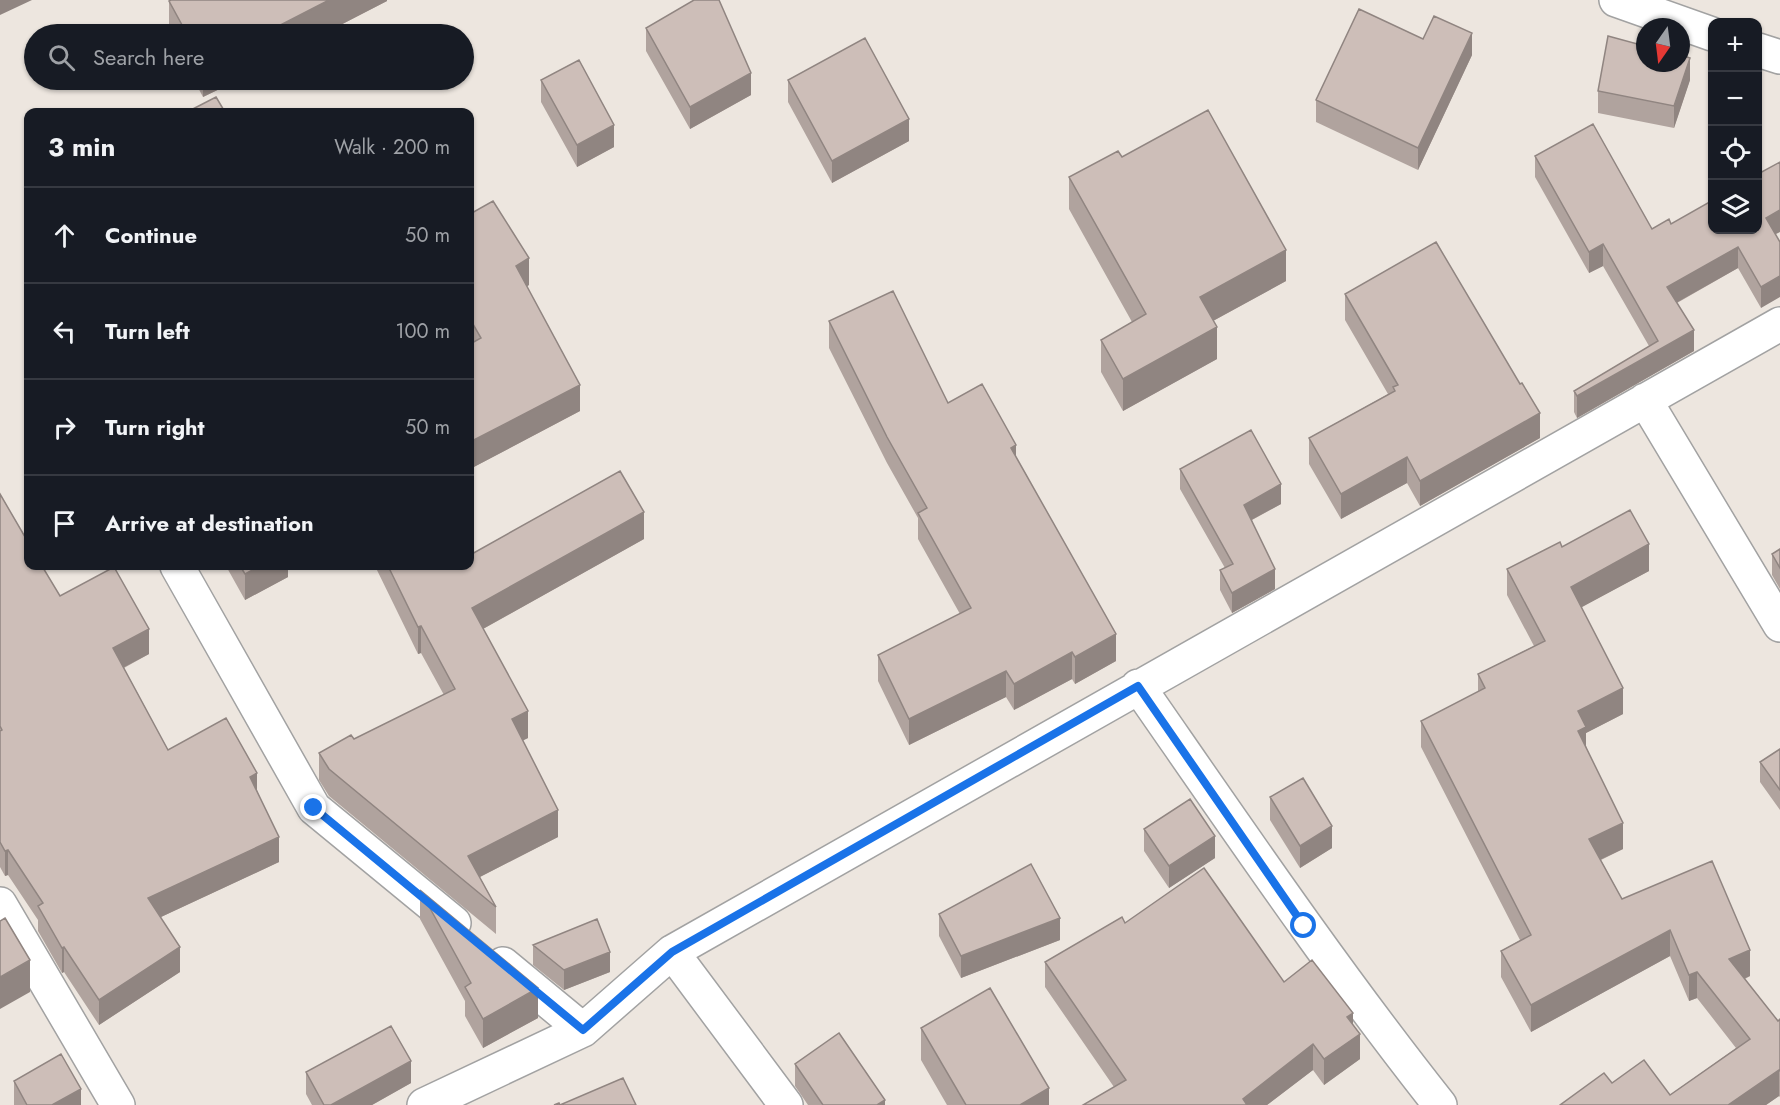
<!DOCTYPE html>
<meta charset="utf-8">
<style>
:root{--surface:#171b24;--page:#242831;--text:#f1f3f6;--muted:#9ea1a6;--line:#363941}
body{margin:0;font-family:Jost,sans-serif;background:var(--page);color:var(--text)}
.controls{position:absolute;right:18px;top:18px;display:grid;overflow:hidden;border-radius:12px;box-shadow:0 2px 4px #0004}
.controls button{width:54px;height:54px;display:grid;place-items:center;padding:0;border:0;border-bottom:2px solid var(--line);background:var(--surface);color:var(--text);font:30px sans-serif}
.compass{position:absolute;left:1636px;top:18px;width:54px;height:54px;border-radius:50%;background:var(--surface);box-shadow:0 2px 4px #0004;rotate:194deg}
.stop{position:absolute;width:18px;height:18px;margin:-14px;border:4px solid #1a73e8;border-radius:50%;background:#fff}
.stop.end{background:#1a73e8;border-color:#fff;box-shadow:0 2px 6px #0008}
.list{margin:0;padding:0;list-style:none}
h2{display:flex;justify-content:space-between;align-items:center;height:78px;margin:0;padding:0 24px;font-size:26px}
h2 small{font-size:20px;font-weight:400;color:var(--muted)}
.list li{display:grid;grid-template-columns:39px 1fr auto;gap:18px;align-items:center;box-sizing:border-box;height:96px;padding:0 24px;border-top:2px solid var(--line)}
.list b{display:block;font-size:22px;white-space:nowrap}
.list em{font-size:20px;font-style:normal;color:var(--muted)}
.icon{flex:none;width:33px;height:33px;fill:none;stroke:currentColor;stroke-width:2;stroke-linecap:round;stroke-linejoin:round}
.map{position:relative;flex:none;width:1780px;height:1105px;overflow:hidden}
.search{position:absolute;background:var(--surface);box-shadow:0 2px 4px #0004;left:24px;top:24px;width:450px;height:66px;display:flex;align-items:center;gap:15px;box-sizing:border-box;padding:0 21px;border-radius:33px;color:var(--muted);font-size:22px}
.panel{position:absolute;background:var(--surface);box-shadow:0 2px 4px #0004;left:24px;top:108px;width:450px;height:462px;border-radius:12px}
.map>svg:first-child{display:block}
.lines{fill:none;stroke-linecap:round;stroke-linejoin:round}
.minor-casing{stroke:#a2a2a2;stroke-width:36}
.minor{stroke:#fff;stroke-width:33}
.wall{fill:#b0a39e}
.shaded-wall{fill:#908581}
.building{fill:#cdbeb8;stroke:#908581;stroke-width:1.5}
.route{stroke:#1a73e8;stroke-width:8}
</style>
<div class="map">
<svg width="1780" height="1105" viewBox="0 0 1780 1105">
<rect width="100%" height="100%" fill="#ede6df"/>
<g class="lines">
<!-- minor casing -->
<g class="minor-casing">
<path id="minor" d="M1616,0L1712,34
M1758,50L1780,57
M1645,400L1780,625
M177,566L314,808L454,923
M1138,686C1236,827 1333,970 1440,1105
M0,904L118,1105
M672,952L786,1105
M503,964L583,1030
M424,1105L583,1030L672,952L1780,324"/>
</g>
<!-- minor -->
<use href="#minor" class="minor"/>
</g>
<!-- wall -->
<path class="wall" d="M387,0V1L323,34H170L169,33V1Z
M646,28L751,95L690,129L646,51Z
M1423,39L1472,55L1418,170L1316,122V100Z
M194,80H238L203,97Z
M541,80L614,147L577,167L541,102Z
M788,80L909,141L832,183L788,102Z
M1690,80L1674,128L1598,113V91Z
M1535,156L1652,229L1671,224L1776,234L1761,308L1738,268L1677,303L1694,351L1577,418L1574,412V391L1649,346L1603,266L1589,273L1535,177Z
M1122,157L1286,281L1213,321L1217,359L1123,411L1101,372V340L1132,322L1069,209V177Z
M470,214L529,285L527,286L580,411L470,469Z
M1345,294L1540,438L1420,506L1407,483L1341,519L1309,464V438L1388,394L1345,320Z
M829,321L948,403L1016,458L1116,661L1075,684L1072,679L1014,710L1006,697L909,745L878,681V655L960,614L918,539V518L887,463L829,348Z
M1180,469L1281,504L1252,520L1275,589L1232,613L1220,590V570L1225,568L1180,489Z
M0,494L60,596L149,654L124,668L168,750L257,790L279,862L161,917L180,972L99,1025L64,972L62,973L38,931V920L8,875L5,876L0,867Z
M644,539L483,629L528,738L523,740L558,837L480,877L496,907V934L329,796L319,780V753L354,739L444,695L421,653L418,654L375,566H470Z
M1562,547L1649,571L1581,607L1623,714L1586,733V746L1623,849L1601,860L1622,899L1750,976L1745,979L1778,1021L1780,1019V1097L1779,1096L1766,1105H1560L1612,1083L1670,1095L1736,1048L1697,998L1689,1001L1670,956L1531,1032L1501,977V951L1520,940L1421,747V721L1478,692V674L1534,646L1507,595V569Z
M1780,549V589L1772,575V554Z
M226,566H288V577L245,600Z
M1780,749V810L1760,782V762Z
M1270,797L1332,848L1300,868L1270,820Z
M1144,829L1215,858L1169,888L1144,851Z
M420,890L538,1018L483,1048L465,1016V1001L420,919Z
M939,914L1060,940L961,978L939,936Z
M533,945L610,972L564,990L533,965Z
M1045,962L1284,982L1353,1025L1360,1059L1324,1085L1313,1070L1267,1105H1083L1114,1087L1045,987Z
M921,1028L1049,1105H947L921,1060Z
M795,1064L885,1105H808L795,1086Z
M306,1072L411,1083L372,1105H312L306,1094Z
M14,1081L81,1105H14Z"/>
<!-- shaded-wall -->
<path class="shaded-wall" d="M0,0H32L0,15Z
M329,0H387V1L323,34H263Z
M1472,33V55L1418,170V148Z
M1690,58V80L1674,128V106Z
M751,73V95L690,129V107Z
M203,80H238L203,97Z
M909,119V141L832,183V161Z
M614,125V147L577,167V145Z
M1780,210V232L1766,239V218Z
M1603,244V266L1589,273V252Z
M1738,247V268L1667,308V287Z
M1286,250V281L1200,328V297Z
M529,258V285L516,293V266Z
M1780,276V297L1761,308V287Z
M1217,327V359L1123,411V379Z
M1694,330V351L1577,418V396Z
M580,385V411L470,469V442Z
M1540,413V438L1420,506V481Z
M1016,445V471L1011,448Z
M1407,457V483L1341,519V494Z
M1281,484V504L1244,524V505Z
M644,512V539L472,635V608Z
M1649,544V571L1571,613V587Z
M260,566H288V577L245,600V574Z
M1275,569V589L1232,613V593Z
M421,626V653L418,654V627Z
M149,629V654L113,673V648Z
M1116,634V661L1075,684V657Z
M1072,652V679L1014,710V684Z
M1006,671V697L909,745V719Z
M1623,688V714L1586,733V753L1578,757V711Z
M528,711V738L512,746V719Z
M257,773V798L250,777Z
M558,810V837L468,883V856Z
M1623,823V849L1589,865V839Z
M1332,826V848L1300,868V846Z
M1215,836V858L1169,888V866Z
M279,837V862L148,923V898Z
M8,850V875L5,876V851Z
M1060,918V940L961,978V956Z
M1670,930V956L1531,1032V1005Z
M64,947V972L62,973V948Z
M180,947V972L99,1025V1000Z
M1750,950V976L1729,985V959Z
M610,952V972L564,990V970Z
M30,960V992L0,1009V977Z
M1697,972V998L1689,1001V975Z
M538,988V1018L483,1048V1019Z
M1353,1013V1038L1360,1034V1059L1324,1085V1059L1347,1017Z
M1313,1044V1070L1267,1105H1243V1099Z
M411,1061V1083L372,1105H331Z
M1779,1070V1096L1766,1105H1728Z
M1049,1088V1105H1020Z
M81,1089V1105H52Z
M885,1100V1105H877Z"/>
<!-- building -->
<path class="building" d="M171,0H329L263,34H187L169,1Z
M694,0H719L751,73L690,107L646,28Z
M1359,9L1423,39L1434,16L1472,33L1418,148L1316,100Z
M1608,36L1645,46V63H1681V55L1690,58L1674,106L1598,91Z
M865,38L909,119L832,161L788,80Z
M579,60L614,125L577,145L541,80Z
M216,97L225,112H187Z
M1208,110L1286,250L1200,297L1217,327L1123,379L1101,340L1146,314L1069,177L1118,151L1122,157Z
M1593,124L1652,229L1669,219L1671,224L1713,200V230H1758V174L1780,162V210L1766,218L1780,242V276L1761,287L1738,247L1667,287L1694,330L1577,396L1574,391L1658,341L1603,244L1589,252L1535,156Z
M493,201L529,258L516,266L580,385L470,442V344L481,338L470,319V214Z
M1436,242L1520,384L1522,383L1540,413L1420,481L1407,457L1341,494L1309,438L1395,391L1393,387L1398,385L1345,294Z
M893,291L948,403L982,384L1016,445L1011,448L1116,634L1075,657L1072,652L1014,684L1006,671L909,719L878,655L971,608L918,513L927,508L887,437L829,321Z
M1251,430L1281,484L1244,505L1275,569L1232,593L1220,570L1233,564L1180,469Z
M620,471L644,512L472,608L528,711L512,719L558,810L468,856L496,907L329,769L319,753L351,735L354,739L455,689L421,626L418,627L388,566H470V555Z
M0,494L28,542V566H42L60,596L114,567L149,629L113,648L168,750L226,718L257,773L250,777L279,837L148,898L180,947L99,1000L64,947L62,948L38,906L43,903L8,850L5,851L0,842V731L2,730L0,726Z
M1630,510L1649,544L1571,587L1623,688L1578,711L1586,727L1578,731L1623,823L1589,839L1622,899L1712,861L1750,950L1729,959L1778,1021L1780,1019V1071L1779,1070L1728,1105H1560L1604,1073L1612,1083L1644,1060L1670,1095L1750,1039L1697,972L1689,975L1670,930L1531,1005L1501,951L1531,935L1421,721L1485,688L1478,674L1545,641L1507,569L1560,542L1562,547Z
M1780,549V568L1772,554Z
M240,566H260L245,574Z
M1780,749V790L1760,762Z
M1303,778L1332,826L1300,846L1270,797Z
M1190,799L1215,836L1169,866L1144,829Z
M1031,864L1060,918L961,956L939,914Z
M1204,868L1284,982L1312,960L1353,1013L1347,1017L1360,1034L1324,1059L1313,1044L1243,1099L1247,1105H1083L1126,1080L1045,962L1122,917L1125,923Z
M420,890L538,988L483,1019L465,987L471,983Z
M5,918L30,960L0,977V921Z
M597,919L610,952L564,970L533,945Z
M990,988L1049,1088L1020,1105H966L921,1028Z
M391,1026L411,1061L331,1105H324L306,1072Z
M839,1033L885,1100L877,1105H823L795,1064Z
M61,1054L81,1089L52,1105H27L14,1081Z
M623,1078L636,1105H554L559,1103L560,1105Z"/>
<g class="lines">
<!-- route -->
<path class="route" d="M314,808L583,1030L672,952L1138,686L1304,926"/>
</g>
</svg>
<div class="controls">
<button>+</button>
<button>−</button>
<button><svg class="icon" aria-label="locate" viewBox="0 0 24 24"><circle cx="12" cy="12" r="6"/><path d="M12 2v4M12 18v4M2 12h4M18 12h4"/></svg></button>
<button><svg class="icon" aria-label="layers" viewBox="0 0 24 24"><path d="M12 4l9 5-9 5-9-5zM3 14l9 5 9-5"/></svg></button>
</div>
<svg class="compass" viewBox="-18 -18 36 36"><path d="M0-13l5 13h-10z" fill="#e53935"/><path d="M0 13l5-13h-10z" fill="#9ea1a6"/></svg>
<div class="stop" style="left:1304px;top:926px"></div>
<div class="stop end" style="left:314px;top:808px"></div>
<div class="search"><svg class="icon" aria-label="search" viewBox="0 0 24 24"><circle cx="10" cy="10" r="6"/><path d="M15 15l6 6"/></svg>Search here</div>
<section class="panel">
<h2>3 min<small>Walk · 200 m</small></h2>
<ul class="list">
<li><svg class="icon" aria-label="ahead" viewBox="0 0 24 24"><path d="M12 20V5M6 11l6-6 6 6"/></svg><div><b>Continue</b></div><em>50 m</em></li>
<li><svg class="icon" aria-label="left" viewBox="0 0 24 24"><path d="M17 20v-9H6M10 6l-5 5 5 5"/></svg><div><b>Turn left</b></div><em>100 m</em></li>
<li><svg class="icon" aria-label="right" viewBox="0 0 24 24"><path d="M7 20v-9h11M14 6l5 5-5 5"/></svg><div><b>Turn right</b></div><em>50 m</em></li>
<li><svg class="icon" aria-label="arrive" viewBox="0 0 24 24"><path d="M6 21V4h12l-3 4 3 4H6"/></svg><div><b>Arrive at destination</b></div></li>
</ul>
</section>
</div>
